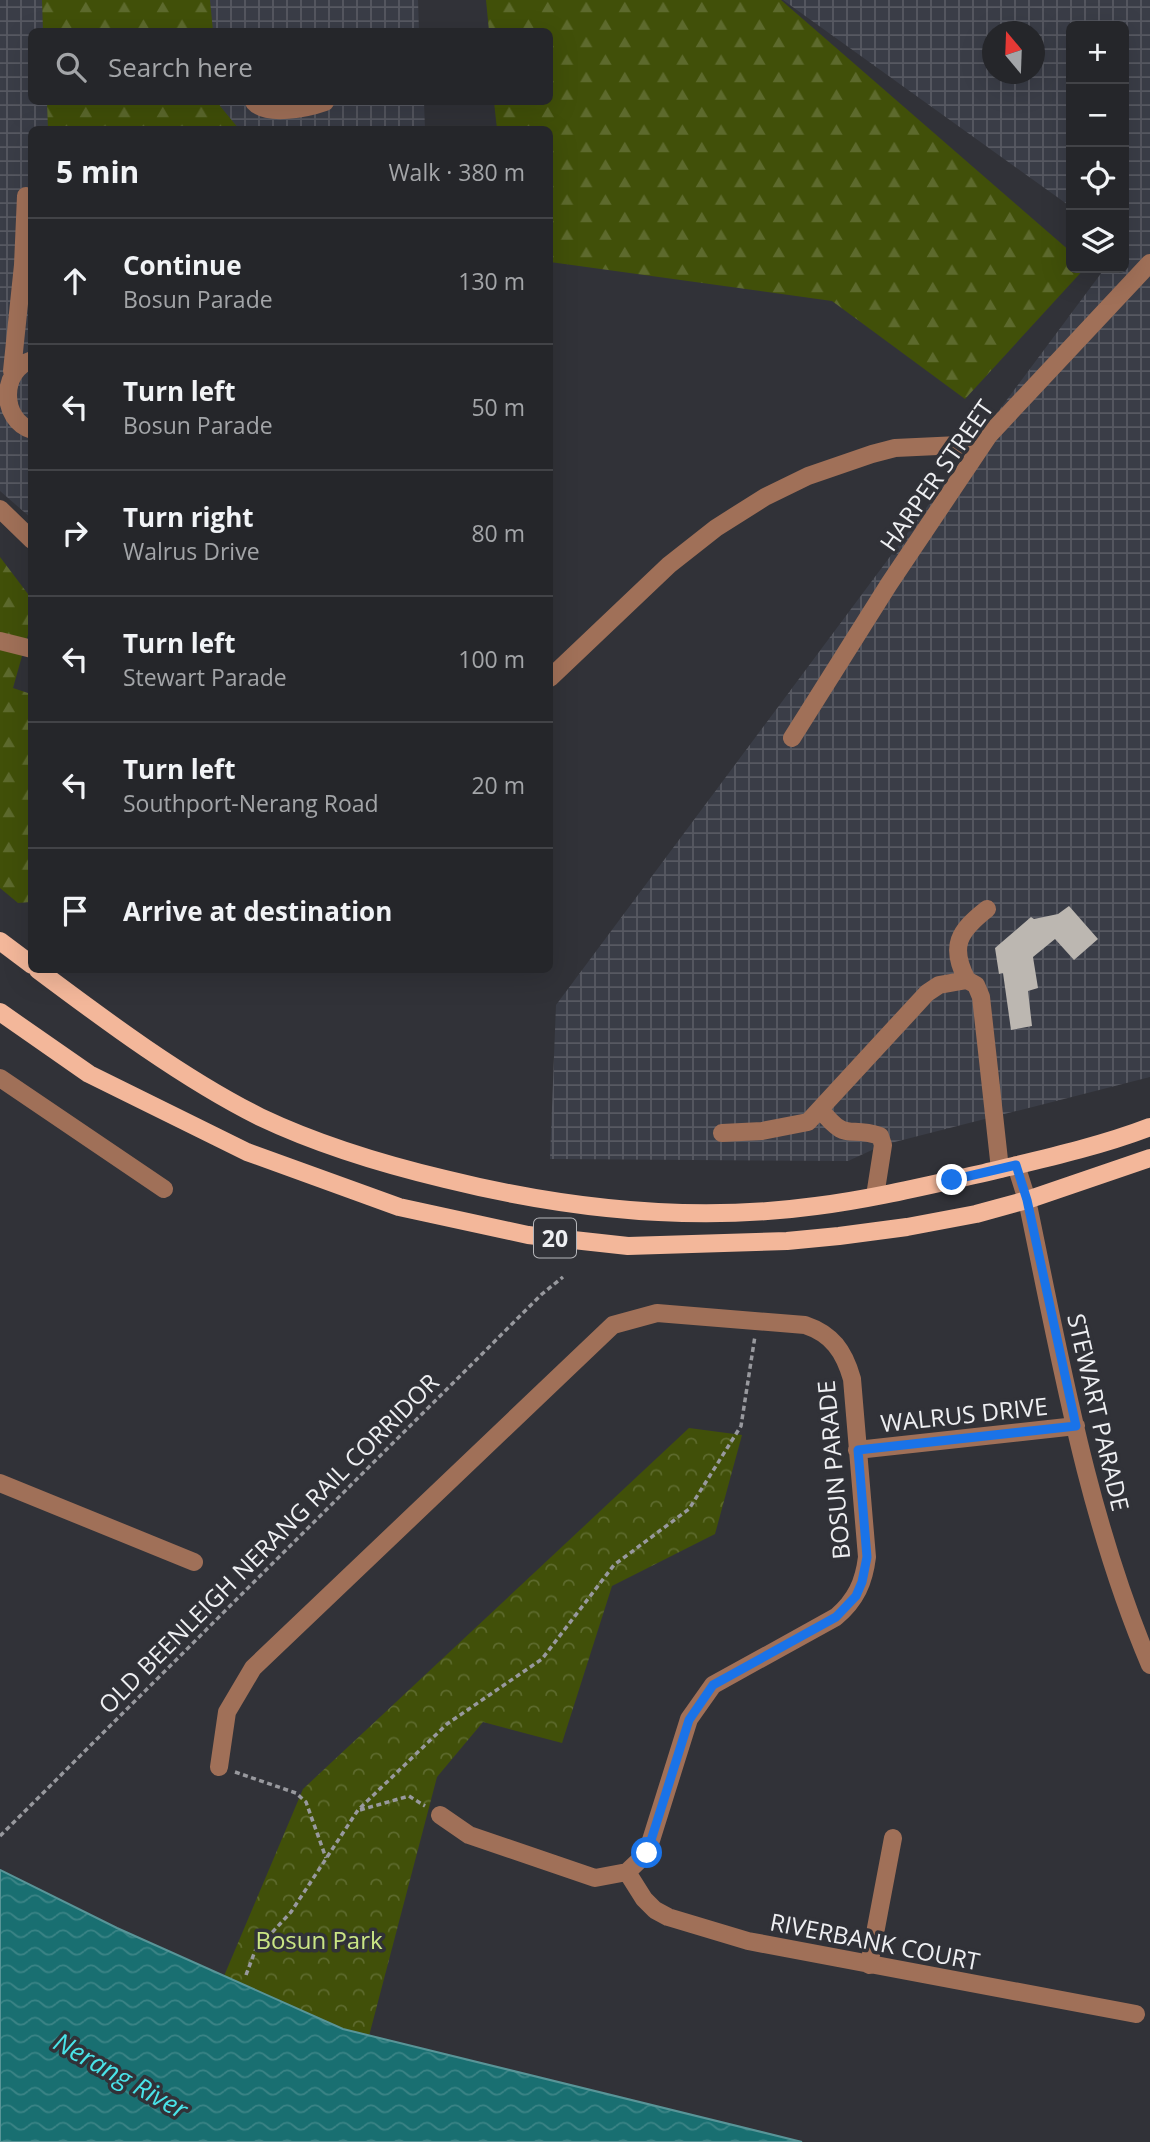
<!DOCTYPE html>
<meta charset="utf-8">
<style>
:root{--surface:#25262a;--page:#313236;--text:#f1f3f6;--muted:#a3a5a8;--line:#424347}
body{margin:0;font-family:"Open Sans",sans-serif;background:var(--page);color:var(--text)}
.controls{position:absolute;right:21px;top:21px;display:grid;overflow:hidden;border-radius:10px;box-shadow:0 7px 28px #0002}
.controls button{width:63px;height:63px;display:grid;place-items:center;padding:0;border:0;border-bottom:2px solid var(--line);background:var(--surface);color:var(--text);font:35px sans-serif}
.compass{position:absolute;left:982px;top:21px;width:63px;height:63px;border-radius:50%;background:var(--surface);box-shadow:0 7px 28px #0002;rotate:341deg}
.stop{position:absolute;width:21px;height:21px;margin:-16px;border:5px solid #1a73e8;border-radius:50%;background:#fff}
.stop.end{background:#1a73e8;border-color:#fff;box-shadow:0 2px 7px #0008}
.list{margin:0;padding:0;list-style:none}
h2{display:flex;justify-content:space-between;align-items:center;height:91px;margin:0;padding:0 28px;font-size:30px}
h2 small{font-size:23px;font-weight:400;color:var(--muted)}
.list li{display:grid;grid-template-columns:46px 1fr auto;gap:21px;align-items:center;box-sizing:border-box;height:126px;padding:0 28px;border-top:2px solid var(--line)}
.list b{display:block;font-size:26px;white-space:nowrap}
.list p{margin:0;font-size:23px;white-space:nowrap;color:var(--muted)}
.list em{font-size:23px;font-style:normal;color:var(--muted)}
.icon{flex:none;width:38px;height:38px;fill:none;stroke:currentColor;stroke-width:2;stroke-linecap:round;stroke-linejoin:round}
.map{position:relative;flex:none;width:1150px;height:2142px;overflow:hidden}
.search{position:absolute;background:var(--surface);box-shadow:0 7px 28px #0002;left:28px;top:28px;width:525px;height:77px;display:flex;align-items:center;gap:18px;box-sizing:border-box;padding:0 24px;border-radius:10px;color:var(--muted);font-size:26px}
.panel{position:absolute;background:var(--surface);box-shadow:0 7px 28px #0002;left:28px;top:126px;width:525px;height:847px;border-radius:10px}
.map>svg:first-child{display:block}
.industrial{fill:url(#industrial-grid);fill-rule:evenodd}
.forest{fill:url(#forest-firs)}
.park{fill:url(#park-crowns)}
.water{fill:url(#water-waves);stroke:#599598;stroke-width:2}
.building{fill:#bcb7b1}
.lines{fill:none;stroke-linecap:round;stroke-linejoin:round}
.path{stroke:#98999e;stroke-width:3.5;stroke-dasharray:5 3.5;stroke-linecap:butt}
.minor{stroke:#a07058;stroke-width:18}
.major{stroke:#f3b79a;stroke-width:18}
.route{stroke:#1a73e8;stroke-width:9}
.labels{text-anchor:middle;dominant-baseline:central;stroke-width:7;stroke-linejoin:round;paint-order:stroke}
.shield{fill:#313238;stroke:#b5b6ba;stroke-width:2}
.shield-label{font-size:23px;font-weight:bold;fill:#eeeff2}
.street-label{font-size:24px;fill:#eeeff2;stroke:#313238}
.park-label{font-size:24px;fill:#cae584;stroke:#313238}
.water-label{font-size:26px;font-style:italic;fill:#49e3e8;stroke:#313238}
</style>
<div class="map">
<svg width="1150" height="2142" viewBox="0 0 1150 2142">
<defs>
<pattern id="industrial-grid" width="8" height="8" patternUnits="userSpaceOnUse" patternTransform="scale(1.75)"><rect width="8" height="8" fill="#3a3d47"/><path d="M0 4h8M4 0v8" fill="none" stroke="#575962"/></pattern>
<pattern id="forest-firs" width="22" height="20" patternUnits="userSpaceOnUse" patternTransform="scale(1.75)"><rect width="22" height="20" fill="#415009"/><path d="M5 1l3.5 6h-7zM16 11l3.5 6h-7z" fill="#5d6a2d"/></pattern>
<pattern id="park-crowns" width="20" height="18" patternUnits="userSpaceOnUse" patternTransform="scale(1.75)"><rect width="20" height="18" fill="#415009"/><path d="M2 6a3 3 0 1 1 6 0M12 15a3 3 0 1 1 6 0" fill="none" stroke="#5d6a2d"/></pattern>
<pattern id="water-waves" width="16" height="10" patternUnits="userSpaceOnUse" patternTransform="scale(1.75)"><rect width="16" height="10" fill="#196f71"/><path d="M0 5q4-4 8 0t8 0" fill="none" stroke="#3b8486"/></pattern>
</defs>
<rect width="100%" height="100%" fill="#313238"/>
<!-- industrial -->
<path class="industrial" d="M0,0H418L419,31L32,32V102H424L425,129L32,130L31,518L0,491Z
M783,0H1150V1077L883,1145L848,1161L550,1159L556,1005L1105,268H1124V26H1071V207ZM992,32H1034V74H992Z"/>
<!-- forest -->
<path class="forest" d="M42,0H210L213,31H43Z
M486,0H781L1071,252V268H1085L965,399L832,301L550,262V130L497,129L494,102H550V32L489,31Z
M47,102H219L220,106L239,129H48Z
M0,557L31,598V624L13,688L31,694V902L18,903L0,888Z"/>
<!-- park -->
<path class="park" d="M689,1428L742,1435L715,1534L612,1586L562,1743L483,1722L437,1777L369,2036L343,2029L224,1976L303,1789Z"/>
<!-- water -->
<path class="water" d="M0,1870L117,1928L343,2029L802,2142H0Z"/>
<!-- building -->
<path class="building" d="M1069,906L1098,939L1074,960L1055,939L1033,957L1038,988L1028,991L1032,1026L1011,1030L1003,973L999,974L995,948L1031,917L1034,919L1058,914Z"/>
<g class="lines">
<!-- path -->
<path class="path" d="M235,1772L296,1793L306,1802L326,1858
M360,1810L409,1796L425,1806
M0,1836L542,1294L563,1277
M246,1975L255,1951L291,1912L358,1810L447,1724L542,1659L614,1565L689,1509L741,1426L755,1336"/>
<!-- minor -->
<path class="minor" d="M254,102C267,117 308,108 325,102
M32,360C0,370 0,420 32,430
M12,371L23,265L26,196
M0,509L32,540
M0,641L32,649
M550,678L669,565L716,528L765,497L808,476L872,454L895,448L959,445L989,435
M792,738L889,584L989,435L1150,263
M967,980C949,946 959,931 987,909
M0,1078L164,1189
M820,1109C848,1144 847,1125 880,1136L883,1145L875,1196
M722,1133L762,1131L808,1122L927,993L939,985L967,980L976,985L981,997L1000,1169
M1016,1165L1027,1200C1060,1357 1087,1517 1150,1665
M857,1450L1076,1426
M0,1483L194,1562
M219,1767L227,1712L253,1668L613,1325L657,1313L805,1325C832,1334 844,1351 852,1379L867,1557C864,1582 856,1600 836,1617L713,1685L689,1719L647,1853L627,1872L595,1878L469,1835L440,1815
M627,1872L644,1899L655,1910L668,1917L748,1941L1136,2014
M869,1965L893,1838"/>
<!-- major -->
<path class="major" d="M0,941L32,965
M38,970C106,1021 184,1079 260,1117C319,1145 382,1164 445,1179C566,1209 692,1223 816,1206C872,1199 929,1185 984,1173C1038,1160 1098,1147 1150,1127
M0,1012L89,1074L247,1152L399,1207L528,1235L628,1246L787,1241L839,1236L907,1227L976,1214L1027,1200L1150,1158"/>
</g>
<g class="lines">
<!-- route -->
<path class="route" d="M647,1853L689,1720L713,1685L836,1617L856,1596L862,1582L867,1557L858,1450L1076,1426L1027,1200L1016,1165L952,1180"/>
</g>
<g class="labels">
<!-- shield labels -->
<rect class="shield" x="534" y="1218.5" width="42" height="39" rx="5"/>
<g class="shield-label">
<text x="555" y="1238">20</text>
</g>
<!-- street labels -->
<g class="street-label">
<text transform="translate(936 475) rotate(-55)">HARPER STREET</text>
<text transform="translate(1099 1412) rotate(77)">STEWART PARADE</text>
<text transform="translate(964 1414) rotate(-6)">WALRUS DRIVE</text>
<text transform="translate(833 1470) rotate(-95)">BOSUN PARADE</text>
<text transform="translate(268 1543) rotate(-45)">OLD BEENLEIGH NERANG RAIL CORRIDOR</text>
<text transform="translate(875 1941) rotate(11)">RIVERBANK COURT</text>
</g>
<!-- park labels -->
<g class="park-label">
<text x="319" y="1939">Bosun Park</text>
</g>
<!-- water labels -->
<g class="water-label">
<text transform="translate(121 2075) rotate(29)">Nerang River</text>
</g>
</g>
</svg>
<div class="controls">
<button>+</button>
<button>−</button>
<button><svg class="icon" aria-label="locate" viewBox="0 0 24 24"><circle cx="12" cy="12" r="6"/><path d="M12 2v4M12 18v4M2 12h4M18 12h4"/></svg></button>
<button><svg class="icon" aria-label="layers" viewBox="0 0 24 24"><path d="M12 4l9 5-9 5-9-5zM3 14l9 5 9-5"/></svg></button>
</div>
<svg class="compass" viewBox="-18 -18 36 36"><path d="M0-13l5 13h-10z" fill="#e53935"/><path d="M0 13l5-13h-10z" fill="#a3a5a8"/></svg>
<div class="stop" style="left:647px;top:1853px"></div>
<div class="stop end" style="left:952px;top:1180px"></div>
<div class="search"><svg class="icon" aria-label="search" viewBox="0 0 24 24"><circle cx="10" cy="10" r="6"/><path d="M15 15l6 6"/></svg>Search here</div>
<section class="panel">
<h2>5 min<small>Walk · 380 m</small></h2>
<ul class="list">
<li><svg class="icon" aria-label="ahead" viewBox="0 0 24 24"><path d="M12 20V5M6 11l6-6 6 6"/></svg><div><b>Continue</b><p>Bosun Parade</p></div><em>130 m</em></li>
<li><svg class="icon" aria-label="left" viewBox="0 0 24 24"><path d="M17 20v-9H6M10 6l-5 5 5 5"/></svg><div><b>Turn left</b><p>Bosun Parade</p></div><em>50 m</em></li>
<li><svg class="icon" aria-label="right" viewBox="0 0 24 24"><path d="M7 20v-9h11M14 6l5 5-5 5"/></svg><div><b>Turn right</b><p>Walrus Drive</p></div><em>80 m</em></li>
<li><svg class="icon" aria-label="left" viewBox="0 0 24 24"><path d="M17 20v-9H6M10 6l-5 5 5 5"/></svg><div><b>Turn left</b><p>Stewart Parade</p></div><em>100 m</em></li>
<li><svg class="icon" aria-label="left" viewBox="0 0 24 24"><path d="M17 20v-9H6M10 6l-5 5 5 5"/></svg><div><b>Turn left</b><p>Southport-Nerang Road</p></div><em>20 m</em></li>
<li><svg class="icon" aria-label="arrive" viewBox="0 0 24 24"><path d="M6 21V4h12l-3 4 3 4H6"/></svg><div><b>Arrive at destination</b></div></li>
</ul>
</section>
</div>
